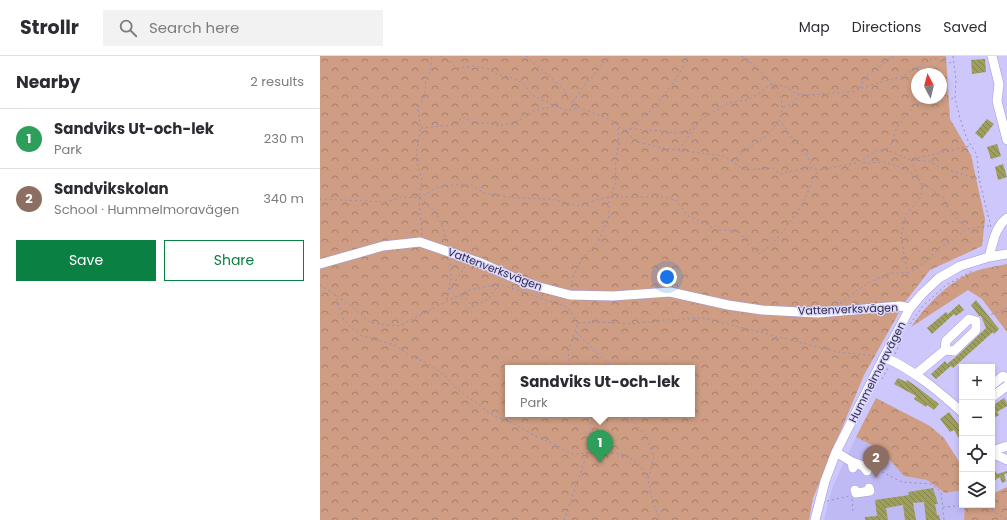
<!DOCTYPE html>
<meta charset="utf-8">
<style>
:root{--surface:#fff;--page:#f2f2f3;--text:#2b2b33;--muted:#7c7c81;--line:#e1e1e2;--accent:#0b8043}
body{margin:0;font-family:Poppins,sans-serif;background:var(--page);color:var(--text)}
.controls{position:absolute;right:12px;bottom:12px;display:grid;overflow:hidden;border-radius:0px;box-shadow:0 2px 6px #0003}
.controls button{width:36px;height:36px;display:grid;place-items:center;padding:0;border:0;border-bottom:1px solid var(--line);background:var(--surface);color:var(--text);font:20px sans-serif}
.compass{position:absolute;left:591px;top:12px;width:36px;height:36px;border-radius:50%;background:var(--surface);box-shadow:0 2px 6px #0003;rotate:353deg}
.you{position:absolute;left:347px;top:221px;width:14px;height:14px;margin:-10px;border:3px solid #fff;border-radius:50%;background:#1a73e8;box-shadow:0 0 0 6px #1a73e833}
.badge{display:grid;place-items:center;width:26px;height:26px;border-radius:50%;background:var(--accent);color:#fff;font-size:13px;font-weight:700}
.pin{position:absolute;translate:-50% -33px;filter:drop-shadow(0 1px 2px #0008)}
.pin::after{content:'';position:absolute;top:21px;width:14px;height:12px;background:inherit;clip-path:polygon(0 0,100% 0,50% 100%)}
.popup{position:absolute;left:185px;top:309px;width:190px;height:52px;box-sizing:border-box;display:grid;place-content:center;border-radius:0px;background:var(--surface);filter:drop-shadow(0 1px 3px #0005);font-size:13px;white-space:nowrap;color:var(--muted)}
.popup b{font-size:15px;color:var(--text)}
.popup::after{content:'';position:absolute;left:50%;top:100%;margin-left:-8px;border:8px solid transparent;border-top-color:var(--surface)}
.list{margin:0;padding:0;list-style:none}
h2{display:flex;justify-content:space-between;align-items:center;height:52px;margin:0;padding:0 16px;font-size:17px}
h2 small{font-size:13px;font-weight:400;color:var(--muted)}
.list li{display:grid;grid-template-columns:26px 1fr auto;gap:12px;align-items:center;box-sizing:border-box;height:60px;padding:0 16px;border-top:1px solid var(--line)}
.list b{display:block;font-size:15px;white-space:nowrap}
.list p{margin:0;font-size:13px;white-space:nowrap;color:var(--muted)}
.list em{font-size:13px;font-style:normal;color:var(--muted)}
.actions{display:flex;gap:8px;padding:12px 16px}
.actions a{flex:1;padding:9px 0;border:1px solid var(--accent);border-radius:0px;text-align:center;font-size:14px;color:var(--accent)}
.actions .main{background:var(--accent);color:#fff}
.icon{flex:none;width:22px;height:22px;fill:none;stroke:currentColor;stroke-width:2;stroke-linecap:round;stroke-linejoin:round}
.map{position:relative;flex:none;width:687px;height:464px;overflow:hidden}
header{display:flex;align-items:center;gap:24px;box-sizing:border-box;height:56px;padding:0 20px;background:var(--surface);border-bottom:1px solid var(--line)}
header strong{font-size:19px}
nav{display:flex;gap:22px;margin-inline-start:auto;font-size:14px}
.search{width:280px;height:36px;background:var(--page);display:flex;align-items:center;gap:10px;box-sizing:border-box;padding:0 14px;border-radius:0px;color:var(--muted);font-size:15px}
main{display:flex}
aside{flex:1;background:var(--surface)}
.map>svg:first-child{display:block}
.built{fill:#c0baf4}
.forest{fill:url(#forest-crowns);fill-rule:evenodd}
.building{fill:url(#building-back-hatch)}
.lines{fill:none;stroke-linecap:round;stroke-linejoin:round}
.minor-casing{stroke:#a39bdb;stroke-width:10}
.path{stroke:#9590bb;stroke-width:1;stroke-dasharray:2 3;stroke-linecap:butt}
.minor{stroke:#fff;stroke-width:9}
.labels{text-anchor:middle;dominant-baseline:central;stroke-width:3;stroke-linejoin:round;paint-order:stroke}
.street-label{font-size:11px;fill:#312d47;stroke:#dad6fe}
</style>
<header>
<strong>Strollr</strong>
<div class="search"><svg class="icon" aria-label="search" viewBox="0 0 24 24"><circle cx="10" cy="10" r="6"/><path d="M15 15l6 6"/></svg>Search here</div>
<nav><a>Map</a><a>Directions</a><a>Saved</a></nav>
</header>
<main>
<aside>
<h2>Nearby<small>2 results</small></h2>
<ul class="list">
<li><span class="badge" style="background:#2e9e5b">1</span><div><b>Sandviks Ut-och-lek</b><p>Park</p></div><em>230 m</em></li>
<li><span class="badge" style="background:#8d6e63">2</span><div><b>Sandvikskolan</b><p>School · Hummelmoravägen</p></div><em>340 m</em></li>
</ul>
<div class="actions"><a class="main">Save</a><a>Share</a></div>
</aside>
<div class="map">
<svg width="687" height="464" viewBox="0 0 687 464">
<defs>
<pattern id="forest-crowns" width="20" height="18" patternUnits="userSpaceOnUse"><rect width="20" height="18" fill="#ce9d83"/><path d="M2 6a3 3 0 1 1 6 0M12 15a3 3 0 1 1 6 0" fill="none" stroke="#a8806d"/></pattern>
<pattern id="building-back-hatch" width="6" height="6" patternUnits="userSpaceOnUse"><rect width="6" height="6" fill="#9e9f5a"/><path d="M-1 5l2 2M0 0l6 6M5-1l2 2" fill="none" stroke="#81824c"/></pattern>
</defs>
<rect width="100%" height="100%" fill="#cdc7fc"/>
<!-- built -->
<path class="built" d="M536,381L561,394L584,420L607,424L625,437L642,434V449H645L644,464H504L512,433L519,417Z"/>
<!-- forest -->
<path class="forest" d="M0,0H626L630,63L651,99L665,163L662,190L610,214L585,246L544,319L493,442L489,464H0ZM597,18H621V42H597ZM188,312H372V358H188Z
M687,208V276L662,243L648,234L591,271C608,247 632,221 662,213C670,211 679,210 687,208Z
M556,342L610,370L624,382L642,410V434L625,437L607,424L584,420L561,394L536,381Z
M687,431V464H644L645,449H672V436L674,437Z"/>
<!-- building -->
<path class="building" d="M665,3L666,16L652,18L651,4Z
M667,63L674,68L662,83L655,77Z
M677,88L681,100L671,103L667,91Z
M683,108L687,121L678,124L675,111Z
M656,244L679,273L674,278L673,276L633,312L631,310L616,323L611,318L625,305L627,308L638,299L666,272L661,260H659L651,249Z
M639,248L644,254L636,260L634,258L612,278L607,272L626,256L628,258Z
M578,322L586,326L587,324L597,331L619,348L614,354L607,349L606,351L594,343L596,340L574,328Z
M684,342L687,347V350L677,356L679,359L674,362L672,360V350Z
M629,356L642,373V387L634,374L630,376L620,363Z
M675,415L677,418L687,415V417L684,419L686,425L682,427L680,421L672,426V417Z
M613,432L618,448H615L617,459H619L620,464H606L604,446L593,447L596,464H585L583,449L566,452L568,464H545V461L557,460L555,444L589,439L588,436Z"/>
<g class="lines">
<!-- minor casing -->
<g class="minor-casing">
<path id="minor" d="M672,0L679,28L677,45L687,84
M669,201C673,187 675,171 687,162
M0,208L63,190L100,186L161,207L208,228L250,239L293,240L350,236L408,249L442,254L498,257L580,250L590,252
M564,301C594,314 618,335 642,356
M596,318L625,294L634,295L656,274V265L649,263L626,285L625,294
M672,329L683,320L687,322
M672,341L687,330
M672,395L687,390
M516,396L532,406L533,412
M672,397L687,404
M532,406L543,410L547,415
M535,434L536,437L550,435L549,432
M495,464L505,425L516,396L564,301L590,252L602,238L619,222L640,210L669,201L687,198"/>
</g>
<!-- path -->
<path class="path" d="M121,0L138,12L155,10L168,13L179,19L190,21L203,27L212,39L235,50L246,54L259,52
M206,0L244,33L248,44L260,52L291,64L318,86L342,92L404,100L425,114L453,112L460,118L484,112H491L499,114L536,107L547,101L557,94H567L591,104L609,105L620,111L641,118L659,123
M422,0C435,9 464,35 462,52C462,56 460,60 459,64L466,72L473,86L482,89L490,106L491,112
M633,0L636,24L635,42L640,62L647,83L657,99L659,123L671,171
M540,32L545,21L574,0
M253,46L262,32L290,0
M463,51C471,49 475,46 479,39
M101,72L133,69L143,61L154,67H168L180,70L195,66L204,62L213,55L234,50
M311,73C316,66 321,64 327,58C338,48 365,14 367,0
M305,75L311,73L342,75L357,77L370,74L380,64L408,47L427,44L440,37L451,28L464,30L476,38L491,39L535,35L551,29L581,21L613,2L623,6L633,7
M567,93L572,86L576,73L594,49C608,46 621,47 634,42
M359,94L378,67
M593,103L650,90
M591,104L600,125
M412,105C426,91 448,84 458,65
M602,127L624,142L627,151L646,173
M100,142C118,156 122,164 126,188
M0,143L67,146L83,141L99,142L118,131L135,129H152L164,137L195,142L231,143L258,150L276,144L289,141H343L356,144L368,160L386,167L395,174L418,175C425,183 431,192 439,198L451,189L464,174L482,149L495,119L499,114
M102,179L99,142L102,124L97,107V92L100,79V67L98,52L105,39L106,22L110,16L112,0
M588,217L607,205L620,191L634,184L646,173L669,170
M0,229L26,246L51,267L79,270L149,234L179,228L247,251L258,267L248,295L250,312
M251,231L253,221L262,202L278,186L289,160V141L295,130L296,100L299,88L298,70
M130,233L146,209
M15,238L24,265L40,279L74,289L89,299L105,306L123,318L137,333L174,360L193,367L215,380L234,388L252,398L287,396L305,399L319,408L328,424L332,443L340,464
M142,239L153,251L169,242L179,229
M127,244C129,230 133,219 129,204
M520,247L548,227L570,217H587L581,180L586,159L599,144L602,136L601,126L588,114L565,106L545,107L540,105
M662,262L687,252
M258,267L279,266L311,268L345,264L384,262L518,296L556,300
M590,268L603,250L626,229L652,215
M256,276L292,312
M575,298L581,285
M562,323L568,312
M311,358L312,364L326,380L334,400L328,424
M550,407L560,415L582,426L611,428L621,436L624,464
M532,443L533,456
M507,445L529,440
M623,451L649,449L666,450L687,464
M244,464L267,398L271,369L266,358"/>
<!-- minor -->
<use href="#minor" class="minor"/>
</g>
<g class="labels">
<!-- street labels -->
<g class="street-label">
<text transform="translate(175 213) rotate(21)">Vattenverksvägen</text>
<text transform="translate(528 253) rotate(-2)">Vattenverksvägen</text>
<text transform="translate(557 316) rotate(-63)">Hummelmoravägen</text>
</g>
</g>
</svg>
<div class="controls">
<button>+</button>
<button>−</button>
<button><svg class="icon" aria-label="locate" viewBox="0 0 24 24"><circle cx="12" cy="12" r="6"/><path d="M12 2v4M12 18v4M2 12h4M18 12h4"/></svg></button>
<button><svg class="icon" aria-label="layers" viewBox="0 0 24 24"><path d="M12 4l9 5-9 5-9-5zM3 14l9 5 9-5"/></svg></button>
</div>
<svg class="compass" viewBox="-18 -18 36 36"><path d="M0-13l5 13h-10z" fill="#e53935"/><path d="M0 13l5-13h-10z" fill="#7c7c81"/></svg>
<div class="you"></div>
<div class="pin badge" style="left:280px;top:407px;background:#2e9e5b">1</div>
<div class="popup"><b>Sandviks Ut-och-lek</b>Park</div>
<div class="pin badge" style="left:556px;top:422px;background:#8d6e63">2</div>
</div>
</main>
